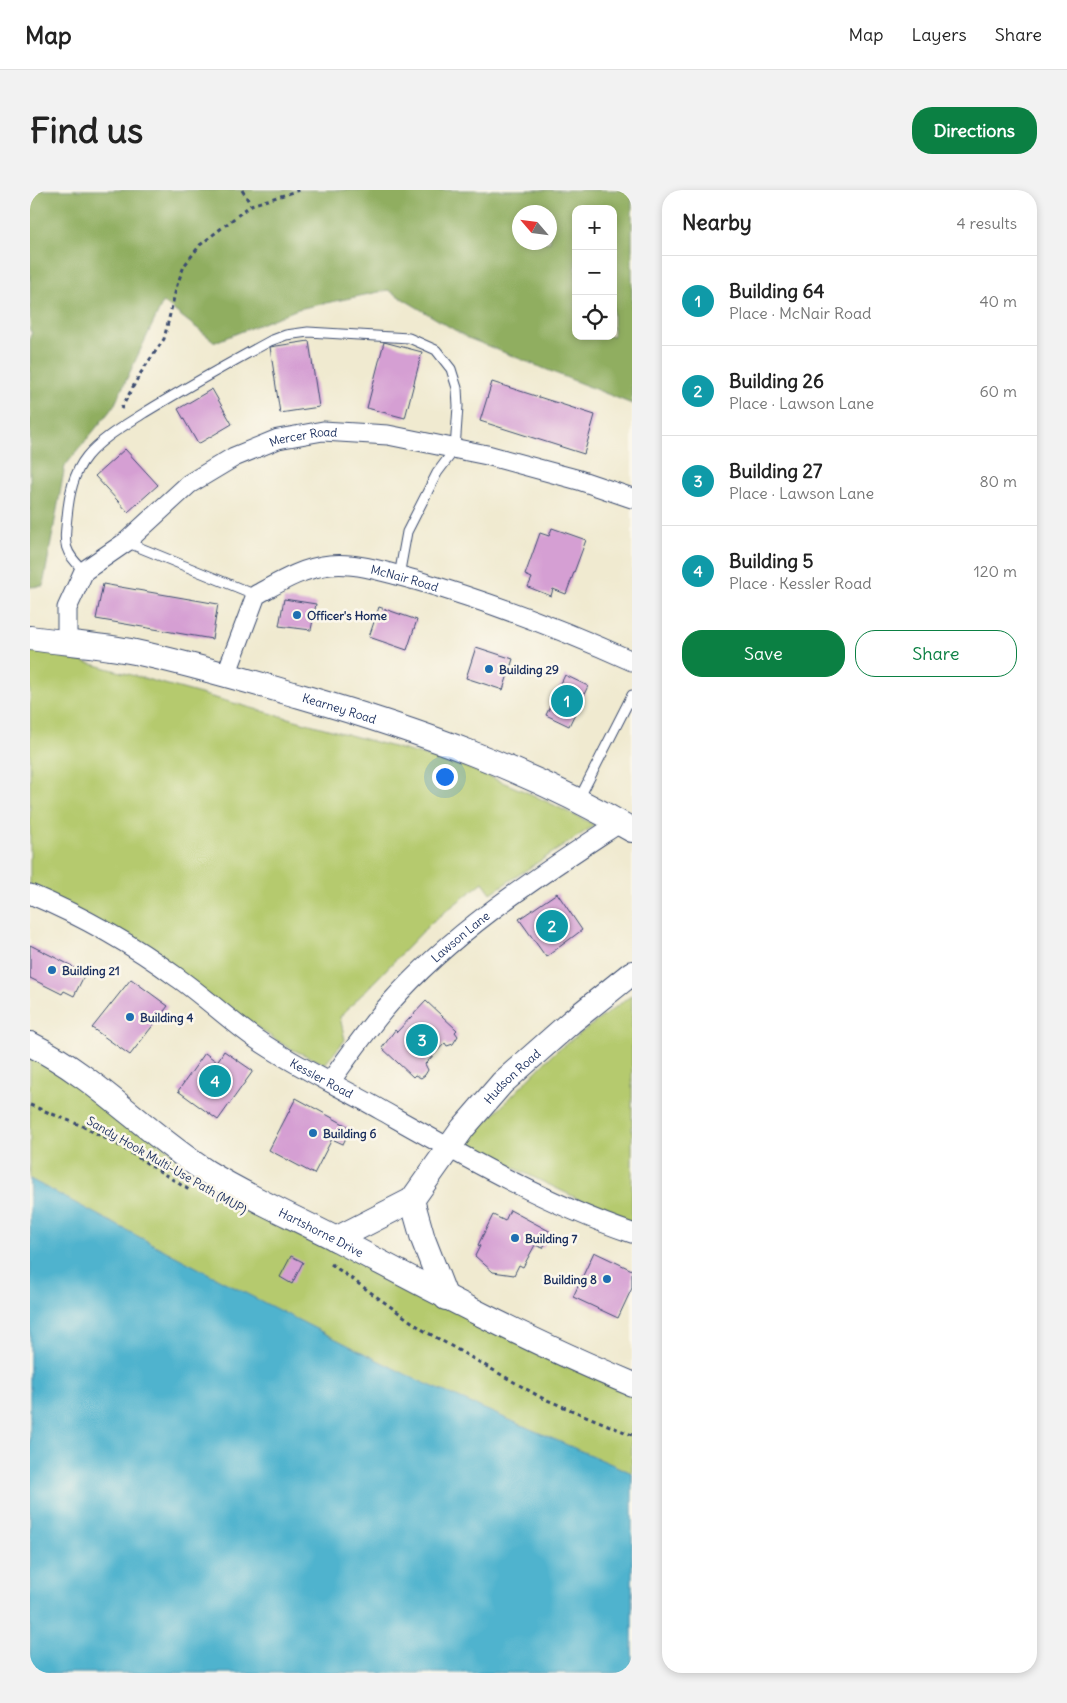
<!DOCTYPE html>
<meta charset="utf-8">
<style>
:root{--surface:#fff;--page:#f2f2f2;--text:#222;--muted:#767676;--line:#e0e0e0;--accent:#0b8043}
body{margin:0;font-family:Delius,sans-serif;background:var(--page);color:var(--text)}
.controls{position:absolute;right:15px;top:15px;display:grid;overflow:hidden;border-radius:10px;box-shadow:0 2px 8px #0003}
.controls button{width:45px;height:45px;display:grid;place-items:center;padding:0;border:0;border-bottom:1px solid var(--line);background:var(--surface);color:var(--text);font:25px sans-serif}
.compass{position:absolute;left:482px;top:15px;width:45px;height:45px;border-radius:50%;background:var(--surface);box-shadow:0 2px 8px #0003;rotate:298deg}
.you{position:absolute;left:414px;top:586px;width:18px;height:18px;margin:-12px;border:4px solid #fff;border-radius:50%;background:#1a73e8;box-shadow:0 0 0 8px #1a73e833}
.badge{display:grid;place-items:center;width:32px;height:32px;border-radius:50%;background:var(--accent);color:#fff;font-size:16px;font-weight:700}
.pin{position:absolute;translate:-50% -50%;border:2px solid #fff;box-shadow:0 1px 5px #0006}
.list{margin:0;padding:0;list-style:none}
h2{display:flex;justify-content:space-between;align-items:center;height:65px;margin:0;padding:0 20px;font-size:21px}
h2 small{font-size:16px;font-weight:400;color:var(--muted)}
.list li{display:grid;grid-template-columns:32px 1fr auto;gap:15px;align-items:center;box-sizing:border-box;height:90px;padding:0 20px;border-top:1px solid var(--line)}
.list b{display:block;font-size:19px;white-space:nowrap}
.list p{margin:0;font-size:16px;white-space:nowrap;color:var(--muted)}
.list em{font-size:16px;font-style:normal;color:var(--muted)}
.actions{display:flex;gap:10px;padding:15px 20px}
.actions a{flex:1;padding:11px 0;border:1px solid var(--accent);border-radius:20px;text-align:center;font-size:18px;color:var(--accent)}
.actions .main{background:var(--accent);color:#fff}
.icon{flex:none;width:28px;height:28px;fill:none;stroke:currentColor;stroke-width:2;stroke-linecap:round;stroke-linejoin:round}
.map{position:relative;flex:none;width:602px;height:1483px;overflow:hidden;border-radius:20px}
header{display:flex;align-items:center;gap:30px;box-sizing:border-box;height:70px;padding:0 25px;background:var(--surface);border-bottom:1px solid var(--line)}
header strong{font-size:24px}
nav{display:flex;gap:28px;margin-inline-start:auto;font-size:18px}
.intro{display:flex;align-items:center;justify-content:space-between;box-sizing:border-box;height:120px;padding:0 30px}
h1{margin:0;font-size:35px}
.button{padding:12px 22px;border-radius:20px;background:var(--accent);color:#fff;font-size:18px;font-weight:700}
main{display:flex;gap:30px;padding:0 30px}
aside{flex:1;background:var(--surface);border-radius:20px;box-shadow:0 2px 8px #0003}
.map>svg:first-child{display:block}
.green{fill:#b5ca6e;stroke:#687c66}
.forest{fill:#90ae61;stroke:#566e60;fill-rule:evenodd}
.water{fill:#4fb3ce;stroke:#357196}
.building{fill:#d59fd3}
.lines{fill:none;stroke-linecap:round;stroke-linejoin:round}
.service-casing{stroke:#3b4b6f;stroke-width:11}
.minor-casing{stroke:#3b4b6f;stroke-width:21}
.tertiary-casing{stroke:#3b4b6f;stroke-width:26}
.path{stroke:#3b4b6f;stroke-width:3;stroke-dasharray:4 4;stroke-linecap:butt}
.service{stroke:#fff;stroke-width:9}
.minor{stroke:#fff;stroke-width:19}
.tertiary{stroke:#fff;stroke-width:24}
.poi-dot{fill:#1f6fb2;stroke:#fbf7ec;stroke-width:2}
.labels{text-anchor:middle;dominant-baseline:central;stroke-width:5;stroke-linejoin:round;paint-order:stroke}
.street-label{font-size:12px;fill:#1b2f5e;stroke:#fbf7ec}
.poi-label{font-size:12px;font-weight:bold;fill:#1b2f5e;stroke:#fbf7ec;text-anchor:start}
</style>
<header>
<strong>Map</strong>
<nav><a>Map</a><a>Layers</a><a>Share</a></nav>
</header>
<div class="intro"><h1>Find us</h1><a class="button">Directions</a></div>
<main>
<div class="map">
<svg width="602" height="1483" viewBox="0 0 602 1483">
<rect width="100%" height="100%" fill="#fbf7ec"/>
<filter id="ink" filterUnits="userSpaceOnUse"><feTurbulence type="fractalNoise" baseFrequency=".02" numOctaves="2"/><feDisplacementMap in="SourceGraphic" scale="10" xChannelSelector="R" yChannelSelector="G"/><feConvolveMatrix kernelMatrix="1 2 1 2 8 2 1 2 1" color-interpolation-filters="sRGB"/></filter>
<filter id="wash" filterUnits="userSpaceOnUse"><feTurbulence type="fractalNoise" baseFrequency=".0096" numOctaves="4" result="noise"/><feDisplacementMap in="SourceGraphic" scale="20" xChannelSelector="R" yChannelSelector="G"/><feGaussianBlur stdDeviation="1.12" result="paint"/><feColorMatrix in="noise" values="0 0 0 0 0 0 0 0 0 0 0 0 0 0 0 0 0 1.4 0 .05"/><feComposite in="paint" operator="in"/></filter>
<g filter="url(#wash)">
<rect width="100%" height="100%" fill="#f0ead0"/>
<!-- green -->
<path class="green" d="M0,460L18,462L436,577L501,604L565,635L461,703L453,692L402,732L310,827L315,850L295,874L257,857L56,725L0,700Z
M602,805V1035L435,954L525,862Z
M0,859L181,989L602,1200V1292L278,1156L0,1006Z"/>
<!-- forest -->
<path class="forest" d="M0,0H602V214L438,148L358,100L268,119L185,152L133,112L84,216L35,276L13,396L0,397V147L2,142L0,141ZM546,19H583V146H546ZM490,22H520V52H490Z"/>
<!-- water -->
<path class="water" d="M0,989L219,1105L385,1189L602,1283V1483H0Z"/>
<g id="blocks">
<!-- building -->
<path class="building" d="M279,151L289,217L250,223L240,157Z
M354,152L392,162L375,228L337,218Z
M462,192L565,225L554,264L450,231Z
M182,199L202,234L168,254L148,219Z
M95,259L128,295L98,322L65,286Z
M522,338L556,350L536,404L523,399L521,406L498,397L502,388L495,385L510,343L519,346Z
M73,394L188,414L182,449L66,429Z
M254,409L286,414L281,440L249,436Z
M349,417L387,430L377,460L339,447Z
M446,457L483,469L473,500L436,488Z
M535,485L558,496L539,536L516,525Z
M527,703L552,740L516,767L489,729Z
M0,755L42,776L45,779L44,781L54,786L44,806L34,801L32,804L0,788Z
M101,789L138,816L100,865L62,838Z
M396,811L427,840L425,842L428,846L423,854L417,856L415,853L395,874L398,880L395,885L391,888L385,885L383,887L352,858L365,840L367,842Z
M194,861L223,881L188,930L148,901L175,863L187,872Z
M266,908L321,938L313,954L302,949L284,984L239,960Z
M480,1020L521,1042L513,1058L505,1055L493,1077L489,1075L484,1085L463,1082L445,1066L450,1056L448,1055L463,1025L475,1031Z
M564,1062L602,1080V1098L588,1128L543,1107Z
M261,1066L273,1072L262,1094L250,1087Z"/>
</g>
</g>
<g filter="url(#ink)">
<use href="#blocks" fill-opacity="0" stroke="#3b4b6f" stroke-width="1"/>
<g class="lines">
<!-- service casing -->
<g class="service-casing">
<path id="service" d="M96,352L226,405
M54,381C33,361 34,355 37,327C39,306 43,283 57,266C72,248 94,236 114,223C155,198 198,174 240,151L256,145L278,142L379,148L406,160L421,179L427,198L428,216L425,259L407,283L377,342L369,386
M549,609L602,505"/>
</g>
<!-- minor casing -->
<g class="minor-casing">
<g id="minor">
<path id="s1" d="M37,454V418L54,381L96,352L159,294L204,267L248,249L293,241L358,245L457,265L549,290L602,308"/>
<path id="s2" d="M196,485L226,405C250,392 272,378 300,375C327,372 359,383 385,390C460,412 531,439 602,471"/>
<path id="s3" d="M0,704C52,726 102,754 148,788C175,807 199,830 226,849C265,876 309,896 351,920C431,965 514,1013 602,1043"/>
<path id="s4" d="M300,892C319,865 338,838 360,813C424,740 509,686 589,633"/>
</g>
</g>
<!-- tertiary casing -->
<g class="tertiary-casing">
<g id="tertiary">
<path id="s5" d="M0,448C35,453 71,455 105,462C161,474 215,490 270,506C384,539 499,579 602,640"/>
<path id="s6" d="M0,854C65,886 116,943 177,982C219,1008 264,1027 308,1050C404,1101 501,1152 602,1194"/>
<path d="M382,1010L393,1049L416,1108"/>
<path id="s7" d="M306,1049L382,1010L433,938L472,893L541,832L602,783"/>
</g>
</g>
<!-- path -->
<path class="path" d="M212,0L221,15L270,0
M91,219L110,184L134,149L147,95L154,76L170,55L221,15
M0,915L52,936L90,956L159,1000
M301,1074L393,1140L512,1208L602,1245"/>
<!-- service -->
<use href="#service" class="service"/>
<!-- minor -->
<use href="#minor" class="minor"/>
<!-- tertiary -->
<use href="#tertiary" class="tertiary"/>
</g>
</g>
<!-- markers -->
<g class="poi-dot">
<circle cx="267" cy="425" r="5"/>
<circle cx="459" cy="479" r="5"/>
<circle cx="22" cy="780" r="5"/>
<circle cx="100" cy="827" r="5"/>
<circle cx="283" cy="943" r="5"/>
<circle cx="485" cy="1048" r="5"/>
<circle cx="577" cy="1089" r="5"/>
</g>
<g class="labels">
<!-- street labels -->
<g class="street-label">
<text stroke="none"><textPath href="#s1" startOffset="339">Mercer Road</textPath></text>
<text stroke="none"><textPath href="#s2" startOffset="242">McNair Road</textPath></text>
<text stroke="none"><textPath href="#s5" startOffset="318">Kearney Road</textPath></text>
<text stroke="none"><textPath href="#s4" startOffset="196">Lawson Lane</textPath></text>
<text stroke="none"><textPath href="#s7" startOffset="245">Hudson Road</textPath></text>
<text stroke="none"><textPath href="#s3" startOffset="346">Kessler Road</textPath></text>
<text transform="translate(137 975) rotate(30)">Sandy Hook Multi-Use Path (MUP)</text>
<text stroke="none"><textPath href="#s6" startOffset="348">Hartshorne Drive</textPath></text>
</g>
<!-- poi labels -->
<g class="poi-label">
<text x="277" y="425">Officer's Home</text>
<text x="469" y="479">Building 29</text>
<text x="32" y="780">Building 21</text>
<text x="110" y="827">Building 4</text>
<text x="293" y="943">Building 6</text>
<text x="495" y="1048">Building 7</text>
<text x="567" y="1089" text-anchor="end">Building 8</text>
</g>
</g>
</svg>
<div class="controls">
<button>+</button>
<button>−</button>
<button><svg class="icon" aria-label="locate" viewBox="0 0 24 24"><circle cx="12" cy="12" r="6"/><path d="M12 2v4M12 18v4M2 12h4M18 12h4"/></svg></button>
</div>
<svg class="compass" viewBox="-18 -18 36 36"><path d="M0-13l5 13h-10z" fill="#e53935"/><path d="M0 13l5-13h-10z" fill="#767676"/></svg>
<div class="you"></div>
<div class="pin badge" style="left:537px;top:511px;background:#0f9aa8">1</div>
<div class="pin badge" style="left:522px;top:736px;background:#0f9aa8">2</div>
<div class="pin badge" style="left:392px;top:850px;background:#0f9aa8">3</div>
<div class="pin badge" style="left:185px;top:891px;background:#0f9aa8">4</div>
</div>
<aside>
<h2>Nearby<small>4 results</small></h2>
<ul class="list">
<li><span class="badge" style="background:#0f9aa8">1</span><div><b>Building 64</b><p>Place · McNair Road</p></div><em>40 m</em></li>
<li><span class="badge" style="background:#0f9aa8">2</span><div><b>Building 26</b><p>Place · Lawson Lane</p></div><em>60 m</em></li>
<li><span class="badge" style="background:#0f9aa8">3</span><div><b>Building 27</b><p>Place · Lawson Lane</p></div><em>80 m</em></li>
<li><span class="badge" style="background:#0f9aa8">4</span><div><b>Building 5</b><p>Place · Kessler Road</p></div><em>120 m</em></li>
</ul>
<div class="actions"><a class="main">Save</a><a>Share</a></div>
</aside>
</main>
